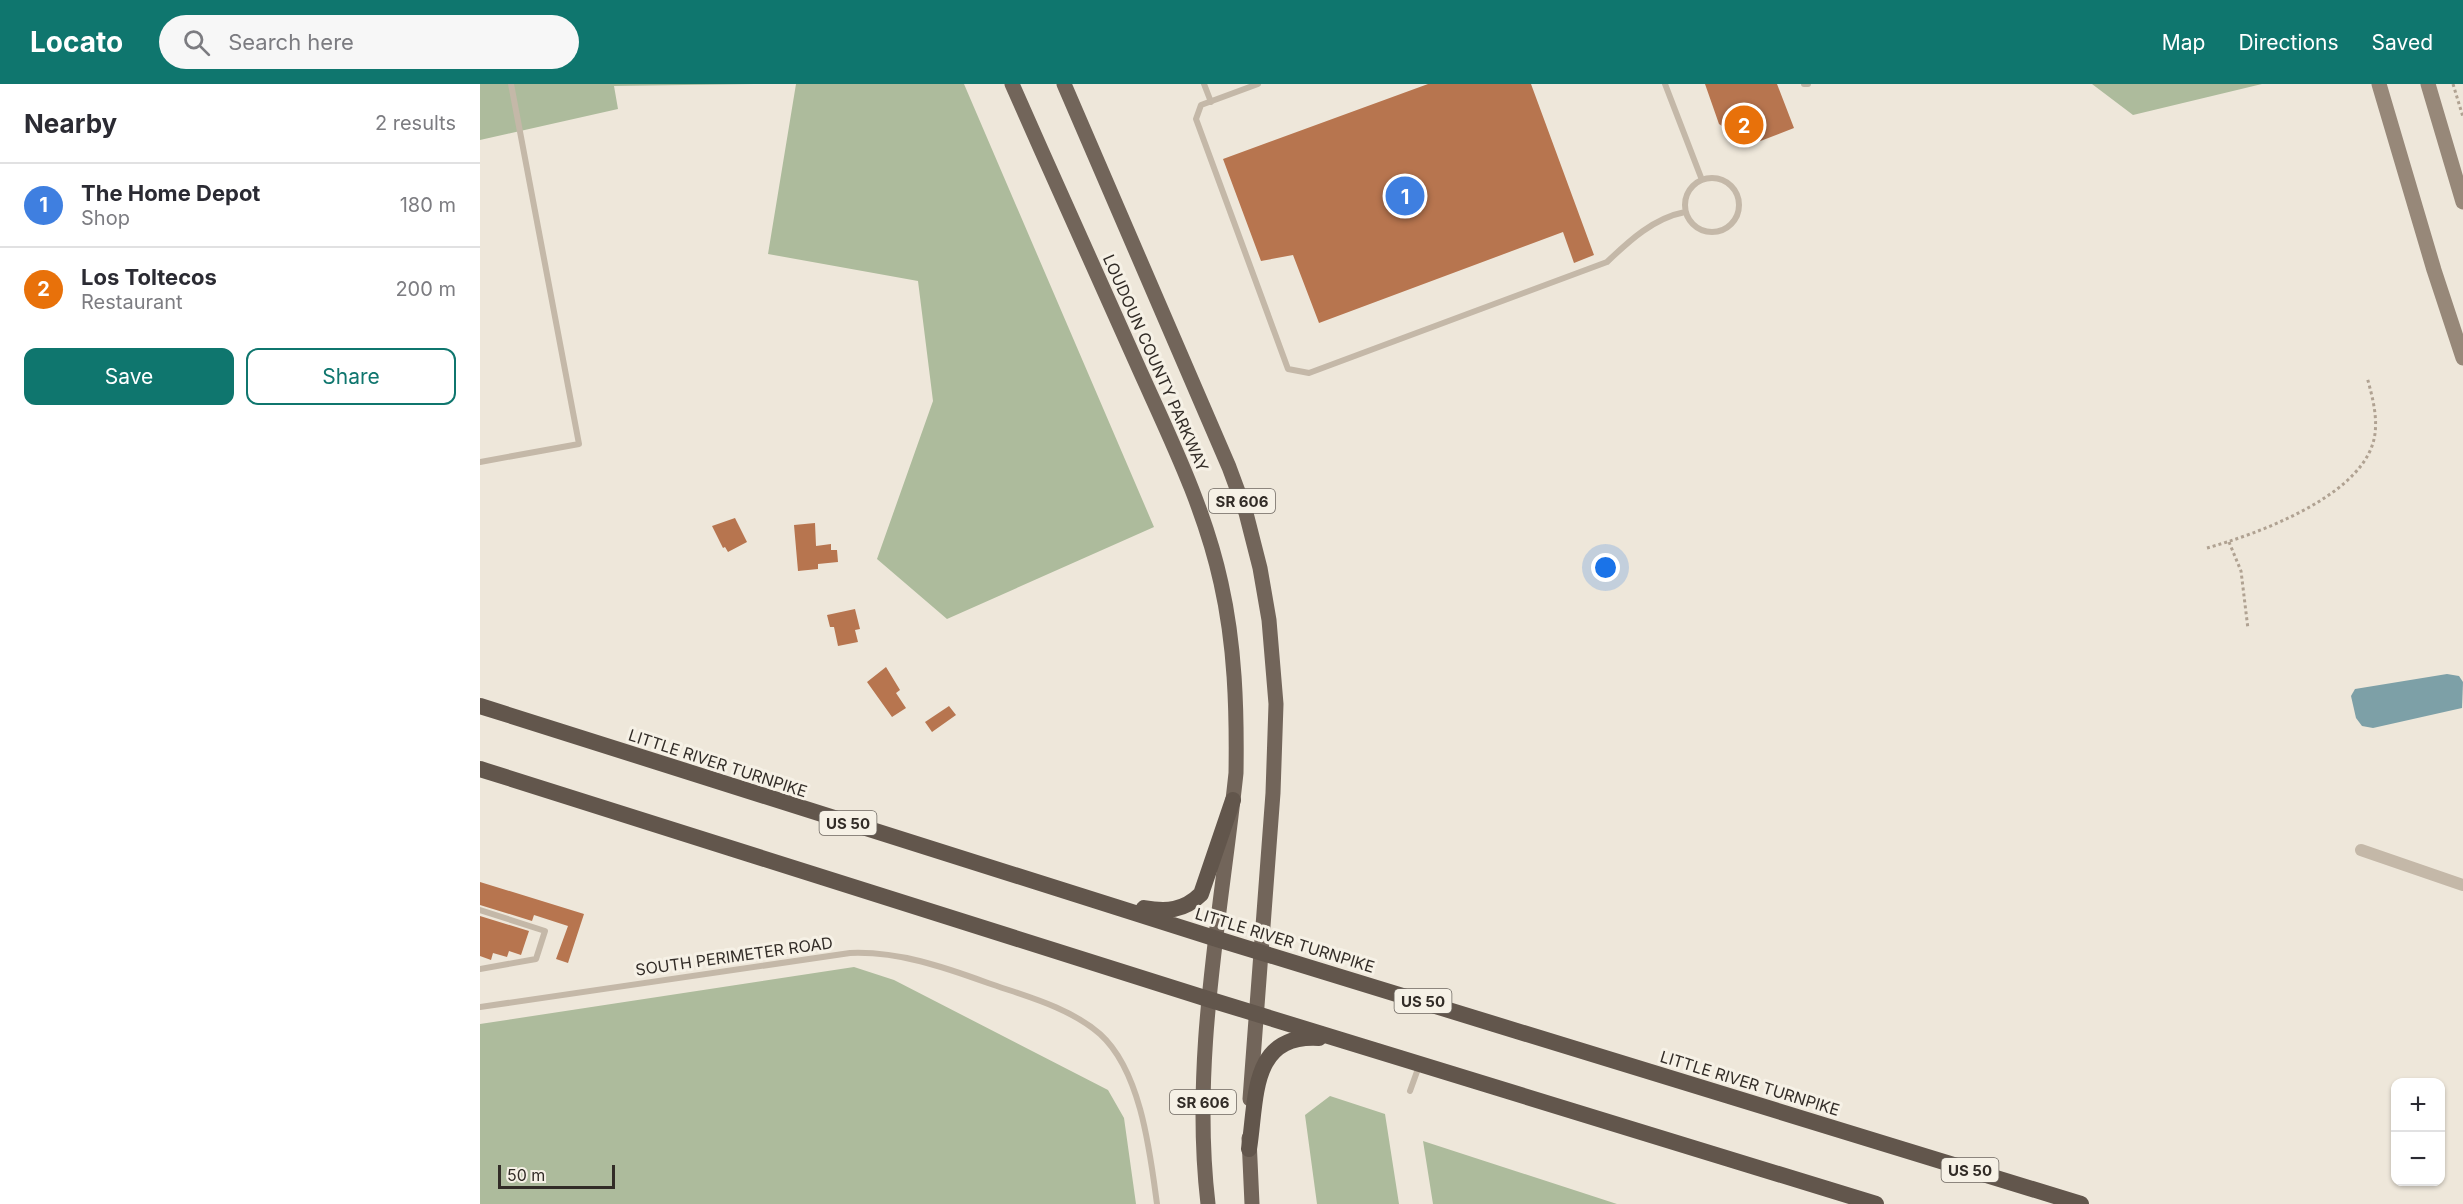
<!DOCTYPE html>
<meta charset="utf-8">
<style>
:root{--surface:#fff;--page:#f7f7f7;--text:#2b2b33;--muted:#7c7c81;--line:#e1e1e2;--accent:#0f766e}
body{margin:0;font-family:Inter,sans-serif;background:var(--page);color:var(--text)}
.controls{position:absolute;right:18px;bottom:18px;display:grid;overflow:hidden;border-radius:12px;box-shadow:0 2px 4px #0004}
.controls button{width:54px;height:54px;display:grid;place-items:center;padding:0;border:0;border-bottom:2px solid var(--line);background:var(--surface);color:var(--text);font:30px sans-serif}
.scale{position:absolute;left:18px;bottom:15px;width:117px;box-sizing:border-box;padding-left:6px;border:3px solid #322c27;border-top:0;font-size:16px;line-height:21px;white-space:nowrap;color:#322c27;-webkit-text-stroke:4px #f6f1e6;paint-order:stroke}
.you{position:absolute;left:1126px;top:484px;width:21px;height:21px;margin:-15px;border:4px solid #fff;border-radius:50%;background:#1a73e8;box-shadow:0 0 0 9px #1a73e833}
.badge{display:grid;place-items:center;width:39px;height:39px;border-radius:50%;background:var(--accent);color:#fff;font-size:20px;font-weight:700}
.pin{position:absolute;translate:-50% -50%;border:3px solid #fff;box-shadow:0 2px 6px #0006}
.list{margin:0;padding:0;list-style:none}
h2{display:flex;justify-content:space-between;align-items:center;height:78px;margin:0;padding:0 24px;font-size:26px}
h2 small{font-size:20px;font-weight:400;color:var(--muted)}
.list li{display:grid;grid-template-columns:39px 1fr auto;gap:18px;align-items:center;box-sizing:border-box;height:84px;padding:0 24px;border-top:2px solid var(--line)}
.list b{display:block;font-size:22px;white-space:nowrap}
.list p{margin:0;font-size:20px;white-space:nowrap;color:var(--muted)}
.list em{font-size:20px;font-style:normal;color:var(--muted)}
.actions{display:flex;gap:12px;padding:18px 24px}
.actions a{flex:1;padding:14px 0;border:2px solid var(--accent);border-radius:12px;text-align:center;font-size:21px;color:var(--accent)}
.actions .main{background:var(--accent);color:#fff}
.icon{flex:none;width:33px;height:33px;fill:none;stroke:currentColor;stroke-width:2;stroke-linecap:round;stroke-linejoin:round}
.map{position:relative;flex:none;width:1983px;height:1120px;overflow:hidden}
header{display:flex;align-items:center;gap:36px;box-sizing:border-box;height:84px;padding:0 30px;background:var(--accent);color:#fff}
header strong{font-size:28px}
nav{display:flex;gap:33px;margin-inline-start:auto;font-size:21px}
.search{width:420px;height:54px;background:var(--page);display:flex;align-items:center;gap:15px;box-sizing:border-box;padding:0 21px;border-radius:33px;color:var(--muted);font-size:22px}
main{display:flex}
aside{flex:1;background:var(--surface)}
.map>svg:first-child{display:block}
.green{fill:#adbb9c}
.water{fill:#7da0a7}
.building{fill:#b7754f}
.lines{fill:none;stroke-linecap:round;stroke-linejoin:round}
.path{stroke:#b0a292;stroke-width:3;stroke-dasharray:3 3;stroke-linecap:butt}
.service{stroke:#c4b8a8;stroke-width:6}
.minor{stroke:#c4b8a8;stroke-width:12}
.secondary{stroke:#978879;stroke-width:15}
.primary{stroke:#72655a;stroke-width:15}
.trunk{stroke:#62564c;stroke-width:16}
.labels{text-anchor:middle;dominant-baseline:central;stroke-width:6;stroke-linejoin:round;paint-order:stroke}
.shield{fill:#f6f1e6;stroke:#6d6760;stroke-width:1.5}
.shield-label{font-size:15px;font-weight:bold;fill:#322c27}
.street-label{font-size:16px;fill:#322c27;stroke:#f6f1e6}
</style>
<header>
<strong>Locato</strong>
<div class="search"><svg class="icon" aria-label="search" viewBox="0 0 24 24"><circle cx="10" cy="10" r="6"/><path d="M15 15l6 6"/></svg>Search here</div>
<nav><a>Map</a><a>Directions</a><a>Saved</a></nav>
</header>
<main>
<aside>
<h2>Nearby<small>2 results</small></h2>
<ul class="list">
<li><span class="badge" style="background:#3f7fe0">1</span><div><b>The Home Depot</b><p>Shop</p></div><em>180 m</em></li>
<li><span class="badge" style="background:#e8710a">2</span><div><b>Los Toltecos</b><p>Restaurant</p></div><em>200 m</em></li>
</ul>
<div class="actions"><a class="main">Save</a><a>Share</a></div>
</aside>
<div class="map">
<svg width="1983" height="1120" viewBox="0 0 1983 1120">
<rect width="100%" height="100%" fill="#eee7da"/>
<!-- green -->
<path class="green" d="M0,0H274L134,2L138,25L0,56Z
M316,0H484L674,443L467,535L397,475L453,317L438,197L288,170Z
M1612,0H1782L1653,31Z
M374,883L414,896L628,1006L644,1034L656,1120H0V940Z
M850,1012L905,1030L919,1120H837L825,1031Z
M943,1057L1137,1120H953Z"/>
<!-- water -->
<path class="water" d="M1967,590L1979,592L1983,598L1982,624L1893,644L1882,642L1876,634L1871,612L1875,605Z"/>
<!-- building -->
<path class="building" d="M948,0H1051L1114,171L1094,179L1083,148L839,239L813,171L781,177L743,75Z
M1225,0H1297L1314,44L1270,61L1239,40Z
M255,434L267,458L248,468L245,463L243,464L232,442Z
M335,439L336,462L351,460V466H357L358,478L338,480V485L318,487L314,441Z
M375,525L380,545L375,546L378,558L358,562L354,543H350L347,531Z
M406,583L420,606L416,609L426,624L412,633L387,598Z
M469,622L476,631L452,648L445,638Z
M0,798L104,830L88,879L76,875L88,842L54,831L52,837L0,821Z
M0,832L49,847L41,871L29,867L27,873L13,869L11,876L0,872Z"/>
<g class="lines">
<!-- path -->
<path class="path" d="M1973,0L1983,33
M1749,458L1761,487L1768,545
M1727,464C1777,450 1873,415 1892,362C1900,340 1893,315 1887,293"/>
<!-- service -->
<path class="service" d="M724,0L731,18
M778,0L721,21L716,35L808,285L829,289L1127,178C1150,156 1174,134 1205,128
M1185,0L1222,96
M1324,0H1328
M1205 121a27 27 0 1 1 54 0a27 27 0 1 1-54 0Z
M0,378L99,360L31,0
M0,826L65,847L56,875L0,885
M0,923L370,869C418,867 464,883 508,899C545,912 589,923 620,950C661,987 670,1068 677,1120
M930,1007L939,982"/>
<!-- minor -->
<path class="minor" d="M1881,766L1983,801"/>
<!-- secondary -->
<path class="secondary" d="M1899,0L1954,186L1983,274
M1948,0L1983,118"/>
<!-- primary -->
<path class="primary" d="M532,0C573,93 615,186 656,278C688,350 724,421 741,499C755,561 757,625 756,689C741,831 711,977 728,1120
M584,0L749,383L766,429L780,484L789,536L796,620L793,709L770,1015
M769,1054L772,1120"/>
<!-- trunk -->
<path class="trunk" d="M0,622L737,855L1601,1120
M0,685L731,916L1396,1120
M664,824C686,828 704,827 721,810L753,716
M769,1065C777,1014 770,950 839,954"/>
</g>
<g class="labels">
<!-- shield labels -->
<g class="shield">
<rect x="729" y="405" width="66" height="24" rx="4.5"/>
<rect x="339.5" y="727" width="57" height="24" rx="4.5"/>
<rect x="914.5" y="905" width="57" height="24" rx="4.5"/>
<rect x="690" y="1006" width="66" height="24" rx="4.5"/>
<rect x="1461.5" y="1074" width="57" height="24" rx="4.5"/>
</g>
<g class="shield-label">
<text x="762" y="417">SR 606</text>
<text x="368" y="739">US 50</text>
<text x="943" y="917">US 50</text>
<text x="723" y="1018">SR 606</text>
<text x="1490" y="1086">US 50</text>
</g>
<!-- street labels -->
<g class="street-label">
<text transform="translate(676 279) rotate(66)">LOUDOUN COUNTY PARKWAY</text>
<text transform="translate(238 679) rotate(18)">LITTLE RIVER TURNPIKE</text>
<text transform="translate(805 856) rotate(17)">LITTLE RIVER TURNPIKE</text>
<text transform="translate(254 872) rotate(-8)">SOUTH PERIMETER ROAD</text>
<text transform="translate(1270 999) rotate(17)">LITTLE RIVER TURNPIKE</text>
</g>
</g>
</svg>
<div class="controls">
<button>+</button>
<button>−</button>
</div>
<div class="scale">50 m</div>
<div class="you"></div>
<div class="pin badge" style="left:925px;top:112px;background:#3f7fe0">1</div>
<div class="pin badge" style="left:1264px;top:41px;background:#e8710a">2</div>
</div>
</main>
